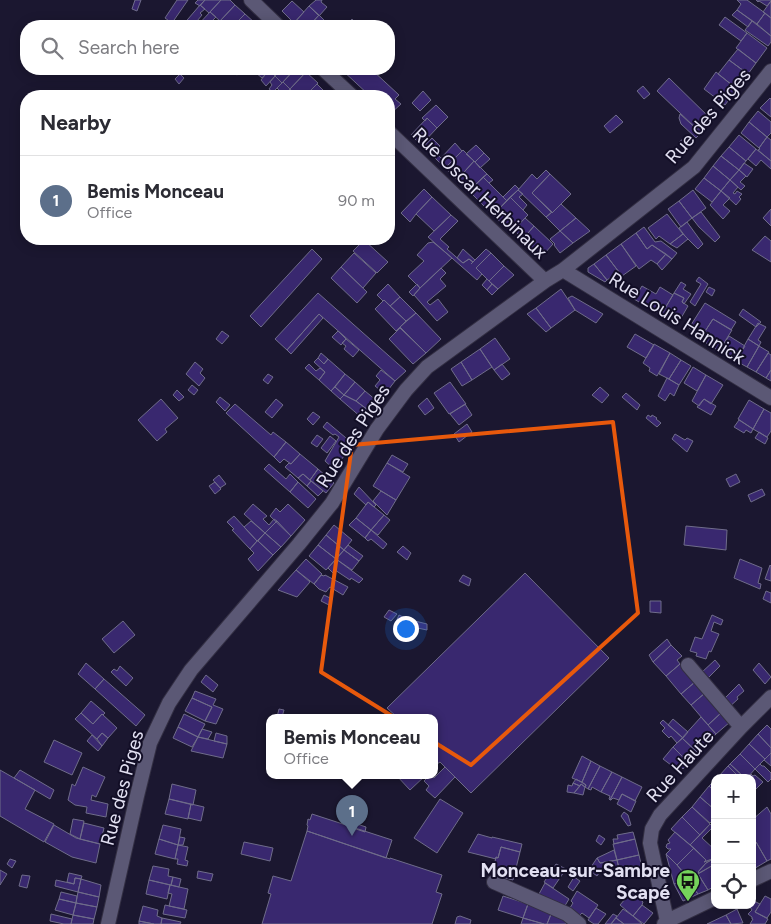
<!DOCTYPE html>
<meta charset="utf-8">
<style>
:root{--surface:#fff;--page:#f2f2f3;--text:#2b2b33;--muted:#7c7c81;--line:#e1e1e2;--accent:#ea580c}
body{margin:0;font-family:Figtree,sans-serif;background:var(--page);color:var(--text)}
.controls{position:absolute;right:15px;bottom:15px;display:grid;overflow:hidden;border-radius:10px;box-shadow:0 2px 12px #0003}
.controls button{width:45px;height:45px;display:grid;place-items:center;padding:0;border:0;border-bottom:1px solid var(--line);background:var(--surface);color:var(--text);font:25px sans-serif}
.you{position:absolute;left:405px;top:628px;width:18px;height:18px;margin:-12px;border:4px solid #fff;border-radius:50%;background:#1a73e8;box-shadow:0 0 0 8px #1a73e833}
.badge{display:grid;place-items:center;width:32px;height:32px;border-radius:50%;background:var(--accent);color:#fff;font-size:16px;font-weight:700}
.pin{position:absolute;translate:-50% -41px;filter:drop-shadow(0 1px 2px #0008)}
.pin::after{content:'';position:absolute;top:26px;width:18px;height:15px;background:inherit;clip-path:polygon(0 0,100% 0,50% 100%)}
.popup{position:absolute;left:266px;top:714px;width:172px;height:65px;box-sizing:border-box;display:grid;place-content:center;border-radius:10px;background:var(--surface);filter:drop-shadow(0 1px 4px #0005);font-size:16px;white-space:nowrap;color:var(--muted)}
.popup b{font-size:19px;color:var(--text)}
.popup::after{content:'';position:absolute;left:50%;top:100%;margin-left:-10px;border:10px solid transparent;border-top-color:var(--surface)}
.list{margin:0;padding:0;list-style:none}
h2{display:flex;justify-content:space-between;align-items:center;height:65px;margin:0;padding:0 20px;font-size:21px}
h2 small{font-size:16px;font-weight:400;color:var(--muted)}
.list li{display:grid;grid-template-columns:32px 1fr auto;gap:15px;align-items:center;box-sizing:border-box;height:90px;padding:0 20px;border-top:1px solid var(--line)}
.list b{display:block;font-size:19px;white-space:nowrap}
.list p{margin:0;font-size:16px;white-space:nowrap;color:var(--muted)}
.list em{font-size:16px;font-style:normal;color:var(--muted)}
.icon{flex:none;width:28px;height:28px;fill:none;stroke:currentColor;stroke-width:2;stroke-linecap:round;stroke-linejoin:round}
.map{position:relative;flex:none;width:771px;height:924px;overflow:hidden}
.search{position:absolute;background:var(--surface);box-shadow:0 2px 12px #0003;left:20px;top:20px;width:375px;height:55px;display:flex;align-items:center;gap:12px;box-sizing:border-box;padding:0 18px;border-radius:20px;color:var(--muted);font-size:19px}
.panel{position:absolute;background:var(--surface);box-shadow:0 2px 12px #0003;left:20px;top:90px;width:375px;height:155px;border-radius:20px}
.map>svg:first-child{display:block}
.building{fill:#39286f;stroke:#6f6c8a}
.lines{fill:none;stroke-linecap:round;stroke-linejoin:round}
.minor-casing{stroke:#332f43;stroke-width:16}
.minor{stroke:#5b5875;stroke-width:14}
.marked{fill:none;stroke:#e8590c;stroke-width:4;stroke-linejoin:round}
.labels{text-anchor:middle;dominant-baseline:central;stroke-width:4;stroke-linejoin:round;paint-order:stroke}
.street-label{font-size:19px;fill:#e2e0f2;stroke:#120e26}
.poi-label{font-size:19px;font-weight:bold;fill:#e2e0f2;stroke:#120e26;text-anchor:end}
</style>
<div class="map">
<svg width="771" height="924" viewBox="0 0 771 924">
<rect width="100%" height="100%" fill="#1b1730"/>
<!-- building -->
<path class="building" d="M135,0H141L137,11L132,9Z
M177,0H188L172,23L165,18Z
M198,0H205L200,6L195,3Z
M205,0H221L209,13L200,5Z
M221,0H230L235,5L220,21L210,12Z
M316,0H322L321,2L327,7L319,16L309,6Z
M737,0H747L765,13L757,24L737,10L741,4Z
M756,0H771V1L767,6L759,1L758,2Z
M292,1L304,12L294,23L282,11Z
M771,1V18L763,12Z
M200,5L205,9L200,13L202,15L197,21L196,20L192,24L190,23L188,24L189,26H182Z
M235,5L245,14L233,26H225L220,21Z
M309,6L319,15L309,26H297L294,23Z
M737,10L752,21L748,27L732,15Z
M210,12L216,17L207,26H197Z
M765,13L771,18V36L757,24Z
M245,14L255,23L252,26H233Z
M319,15L328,24L326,26H309Z
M725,17L747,33L741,41L719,25Z
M352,19L357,25L356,26H346Z
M220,21L225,26H215Z
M752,21L771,36V42L768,46L745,30Z
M747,33L767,48L756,63L736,48Z
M738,49L756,63L748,74L729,60Z
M729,60L748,74L737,89L718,74Z
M234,69H244L237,75L232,71Z
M256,69H269V70L262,78L255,72L257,70Z
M268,69H282L275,76Z
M282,69H295L282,83L275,76Z
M295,69H302L306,72L290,89L283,82Z
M341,69H371L399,95L395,99L401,104L390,114L389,96H370Z
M269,70L275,76L266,86L261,80Z
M306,72L318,83L305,96H297L290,89Z
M716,72L737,89L725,105L704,89Z
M180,74L184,78L179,84L175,79Z
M275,76L282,83L273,92L269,89L272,85L270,82Z
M669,78L713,121L701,133L657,91Z
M283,82L290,89L283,96H275L280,91L277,88Z
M317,84L325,92L321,96H305Z
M643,86L650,94L644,99L637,91Z
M290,89L297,96H283Z
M423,91L431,100L420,111L412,103Z
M770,98L771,99V117L760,108Z
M436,105L448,117L437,128L427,118L425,121L422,118Z
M758,111L771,122V133L767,137L749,122Z
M680,114L701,133L696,138L681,124L679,118Z
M616,115L623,122L610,133L604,126Z
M427,118L437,128L421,145L411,135Z
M749,122L767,137L759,148L741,133Z
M739,135L756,149L746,161L729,147Z
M767,137L771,140V161L758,150L760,149L759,148Z
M432,138L440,146L434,151L425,145Z
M683,139L689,146L685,150L679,142Z
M455,143L462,151L445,168L431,154L434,151L441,158Z
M476,145L484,153L475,162L466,154Z
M729,147L746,161L739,170L721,156Z
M756,149L771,161V169L761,160L756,166L748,159Z
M463,150L474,161L457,180L445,168Z
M484,153L490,159L480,168L475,162Z
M721,156L739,170L730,180L713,166Z
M474,161L487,174L469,191L457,180Z
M744,163L753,169L747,177L739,170Z
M713,166L730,180L721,191L704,178Z
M546,170L550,174L532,193L552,212L546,217L518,190L532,174L537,179Z
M739,170L746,176L740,182L745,186L741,190L730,180Z
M487,174L493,180L489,183L483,177Z
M550,174L571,194L552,213L532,193Z
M483,177L507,201L493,215L469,191Z
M704,178L721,191L712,202L695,189Z
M730,180L738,187L733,193L735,194L737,191L742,194L739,197L741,199L736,205L721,191Z
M515,185L519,189L507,201L503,197Z
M424,189L432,197L416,214L410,222L401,213Z
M518,190L523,194L519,197L527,205L523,210L510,197Z
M693,190L706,208L692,218L679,201Z
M721,191L730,198L723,205L730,211L723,219L710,205Z
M432,197L451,215L434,231L416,214Z
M510,197L528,215L511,232L493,215Z
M679,201L692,218L681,227L668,209Z
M561,204L576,218L560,231L546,217L552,212V213Z
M771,209V226L763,218Z
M701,212L720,237L715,242L699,227L692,218Z
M667,214L683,234L670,244L659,236L656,239L648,228Z
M451,215L458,221L440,239L449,247L447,249L463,263L469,259L473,262L471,264L486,249L491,253L476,268L482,274L477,280L428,237Z
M525,218L534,226L523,239L514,230Z
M576,218L590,231L573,243L560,231Z
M687,222L703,244L698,249L685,236L679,228Z
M534,226L553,244L544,254L542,252L538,256L522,240Z
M644,227L655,242L661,241L677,253L672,259L652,245L647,249L636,233Z
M560,231L573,243L560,253L554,245L555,244L550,239Z
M636,233L647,249L652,245L666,254L657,264L651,260L639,269L621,244Z
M683,234L688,239L677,248L670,244Z
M765,236L771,241V262L752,250Z
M364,240L388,262L377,273L353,251Z
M433,242L452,258L420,288L408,276L424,261L417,255L428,243Z
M621,244L636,266L622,276L606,255Z
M312,249L322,259L261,327L250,316Z
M463,249L475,260L471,264L473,262L469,259L463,263L457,258Z
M354,253L376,273L363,288L341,267Z
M491,253L504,266L489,281L476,268Z
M666,254L672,259L662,270L657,264Z
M606,255L619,272L607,280L594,264Z
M594,264L607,280L605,282L588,272V268Z
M504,266L514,275L498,289L489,281Z
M341,267L367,292L357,303L331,278Z
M441,268L446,273L440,279L446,286L427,302L430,305L438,299L448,312L437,321L414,295L420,288Z
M699,277L708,284L695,306L690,302L701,284L696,281Z
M487,279L492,284L487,290L482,285Z
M681,282L686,285L683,289L691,294L684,304L682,302L684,298L674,293Z
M388,284L400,297L390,306L384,300L383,301L377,295Z
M417,284L420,288L413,296L409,292Z
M492,284L498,289L492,295L487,290Z
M642,286L656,294L660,287L673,295L661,315L634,299Z
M709,287L715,290L712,296L706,292Z
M561,289L575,310L551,328L536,308Z
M318,293L406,371L395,381L319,314L287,350L275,339Z
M674,293L684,298L682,302L688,306L677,325L661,315Z
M572,296L603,314L596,323L575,310L568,298Z
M400,297L416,313L406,321L390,306Z
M384,300L406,321L396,331L375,309Z
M705,303L736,322L731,330L713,319L702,336L689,328Z
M536,308L551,328L546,332L527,314Z
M743,309L761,322L756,327L739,315Z
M416,313L441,339L426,353L400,327Z
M319,314L323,318L291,354L287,350Z
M713,319L732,330L719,351L700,339Z
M758,323L766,327L758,340L761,342L759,346L748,339Z
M400,328L426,353L413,364L389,339Z
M222,331L229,336L222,344L216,339Z
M338,331L346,339L341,345L332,337Z
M635,334L654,345L646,358L627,347Z
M729,336L745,346L736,361L719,351Z
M495,338L510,359L494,370L480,349Z
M346,339L359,350L353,357L344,349L346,346L342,343Z
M748,339L759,346L747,367L736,361Z
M654,344L670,353L657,376L649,371L650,368L643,363Z
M759,346L769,352L756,372L747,367Z
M480,349L492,367L472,380L461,362Z
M321,353L328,359L324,364L318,358Z
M670,353L681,360L669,379L659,374Z
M768,353L771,355V370L766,378L756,372Z
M318,358L324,364L328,359L345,374L331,391L319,380L325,372L314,362Z
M681,360L691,366L679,385L669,379Z
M195,362L203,369L200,373L205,378L199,386L186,374Z
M461,362L472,380L462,386L451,369Z
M309,364L316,371L320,368L325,372L319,380L305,368Z
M502,364L510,374L502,380L494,370Z
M693,367L706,375L697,391L684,383Z
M381,370L395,381L385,394L375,386L380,380L376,376Z
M771,370V381L766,378Z
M268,374L273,377L268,384L263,380Z
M345,374L355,382L344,395L335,387Z
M706,375L723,385L711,404L704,399L699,406L692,401Z
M667,378L679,385L674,396L670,393L665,401L658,396Z
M355,382L365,391L356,401L344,395Z
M450,382L466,404L449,414L434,393Z
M192,385L198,390L194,395L188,390Z
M335,387L344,395L340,399L331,391Z
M600,387L609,395L602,403L592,395Z
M177,390L184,397L179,401L173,395Z
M365,391L377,401L368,410L356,401Z
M626,393L640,405L637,410L622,397Z
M344,395L356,401L368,410L362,418L340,399Z
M220,397L230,405L225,411L216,402Z
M427,398L434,408L425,415L418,406Z
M161,399L178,418L165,429L167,432L157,441L138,420Z
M276,399L283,405L272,418L265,412Z
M704,399L716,406L711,415L697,407Z
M749,400L764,409L753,429L738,419Z
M235,404L271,435L273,432L286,442L274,457L226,413Z
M465,404L472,415L459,425L450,414Z
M764,409L771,413V431L767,437L753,429Z
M313,412L320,417L313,425L307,419Z
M648,415L651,417L652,415L657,418L656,419L661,423L657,427L646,418Z
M739,420L753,429L751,433L746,430L744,433L734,427Z
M327,422L352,443L335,470L325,461L339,437L335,434L333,435L323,427Z
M467,424L472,432L459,442L454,434Z
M759,432L768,438L765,444L755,438Z
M675,434L685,440L687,438L693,441L687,452L672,439Z
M317,435L323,439L317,447L311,443Z
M330,436L336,441L327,453L321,448Z
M286,442L300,454L291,464L284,459L280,463L274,457Z
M300,454L318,469L310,480L303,474L298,478L285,467L289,463L291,464Z
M392,455L408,464L403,472L387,463Z
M387,463L410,477L396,500L373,486Z
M269,464L286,479L290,474L298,482L290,492L264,469Z
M318,469L334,483L326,493L310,480Z
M303,474L311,481L307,486L298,478Z
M736,474L740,482L730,487L726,479Z
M219,475L226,484L220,488L213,480Z
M311,481L323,491L318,496L307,486Z
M215,482L221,489L215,494L209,486Z
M298,482L316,499L308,508L290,492Z
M359,487L376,505L374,507L368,502L366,505L354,494Z
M762,489L765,495L751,502L748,495Z
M381,491L396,500L387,515L373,501Z
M368,502L384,515L371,530L356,518Z
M253,504L267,516L263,519L269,525L274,519L277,521L265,533L244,514Z
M288,504L305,520L291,536L270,516L276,508L280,512Z
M384,515L390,520L378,535L371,530Z
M234,516L257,541L250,549L232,530L234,529L227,522Z
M356,518L371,530L365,538L349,525Z
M251,521L265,533L257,541L244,527Z
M277,521L291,536L281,547L265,533Z
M334,525L352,540L344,550L326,535Z
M686,526L727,530L726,550L684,545Z
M371,530L387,544L383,549L371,539L368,541L365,538Z
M265,533L281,547L273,555L258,541Z
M326,535L344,550L336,559L318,545Z
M257,541H258L273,555L258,571L248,559L254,553L250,549Z
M318,545L336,559L326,570L309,556Z
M348,545L363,556L359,561L344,550Z
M403,546L411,553L407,560L397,552Z
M344,550L359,561L352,570L336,559Z
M306,559L322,574L314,584L296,570Z
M336,559L363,579L359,583L351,578L350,580L335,570L333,573L328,568Z
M740,559L762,568L758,583L761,584L760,589L734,578Z
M770,565L771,566V581L765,579Z
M296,570L310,582L297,597L278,590Z
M525,573L609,658L471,793L440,762L434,766V717H397L387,708Z
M321,575L324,576L325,575L348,587L343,595L330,587L326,592L319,589L314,584Z
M463,575L471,579L469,586L459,581Z
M766,591L771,593V603L763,599Z
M324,595L332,599L329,605L321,601Z
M650,601H661V613L650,612Z
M389,610L397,614L391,621L384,617Z
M399,615L407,619L427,624V630L403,625L396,622Z
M712,615L723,620L721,625L714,622L711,631L719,634L711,652L709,651L706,659L696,656L697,653L690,651L695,637L702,639Z
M123,621L135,635L114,653L102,639Z
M667,639L671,645L653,662L649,655Z
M671,645L682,656L677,660L680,664L666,676L653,662Z
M715,660L720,666L707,679L701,673Z
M86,663L104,679L95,689L78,674Z
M759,663L771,677L765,684L753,670Z
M680,664L695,682L681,694L666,676Z
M120,666L133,678L126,686L111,672L114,669L117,671Z
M206,675L218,685L213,692L201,682Z
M104,679L145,715L136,726L95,689Z
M695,682L705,693L691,705L681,694Z
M739,684L744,691L737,697L738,699L727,709L721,702Z
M195,691L216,699L213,705L223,709L216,724L205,721L212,707L192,698Z
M705,693L722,712L708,725L691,705Z
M192,698L212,707L205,721L185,711Z
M91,701L105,713L103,715L102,714L93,724L81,713Z
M279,709L284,710L282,717H277Z
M722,712L730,722L716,734L708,725Z
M81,713L93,724L102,714L117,728L108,738L102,733L97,739L75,719Z
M184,714L205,724L198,737L178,727Z
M701,717L716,734L698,753L682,738Z
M673,719L688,732L683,738L668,725Z
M663,720L683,738L677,743L671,736L669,738L662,731L665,728L660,723Z
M767,725L771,729V748L758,734Z
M178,727L198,737L192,747L173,738Z
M202,729L212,732L208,739L198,737Z
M102,733L108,738L102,746L97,739Z
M216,733L227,736V744L214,741Z
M758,734L771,748V753L765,759L749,744Z
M92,735L102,746L98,751L87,741Z
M198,737L227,744L223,758L191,751Z
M682,738L698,753L689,763L673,747Z
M54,740L82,753L72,775L44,762Z
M749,744L765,759L755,769L740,754Z
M673,747L689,763L683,769L679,765L675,768L663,759Z
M771,753V766L764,760Z
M740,754L755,769L747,778H745L730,764Z
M582,756L591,761L582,782L572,778Z
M591,761L600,766L588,789L585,787L586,785L582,782Z
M730,764L745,778H740L728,766Z
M760,764L762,766H764L771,773V779L768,782L755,769Z
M600,766L612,772L601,792L592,787L591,790L588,789Z
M728,766L740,778H720L719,776Z
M83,767L105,777L96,797L92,795L91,800L108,804L106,817L86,813L87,807L75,805L68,800L72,784L75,786Z
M445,767L455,777L435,798L426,790L429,786L424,781L430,775L434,778Z
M0,770L35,790L25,809L54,824L44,842L0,816Z
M20,770L54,790L50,799L14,778Z
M612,772L622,777L610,800L609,799L610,796L601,792Z
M751,774L753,776L755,775L763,782L755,790L752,785V778H747Z
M396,775H426L410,790Z
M622,777L642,787L635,801L622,794L619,800L613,798L611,800H610Z
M576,779L586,785L585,787L581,784L580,786L573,783Z
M715,780V792L709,786Z
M573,783L580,786L574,793L567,792L568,785L572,786Z
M172,784L196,790L193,805L169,799Z
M581,784L585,787L583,795L574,793Z
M709,786L715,792V810L700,797Z
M622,794L636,801L631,812L617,804Z
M700,797L715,810V818L710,823L692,807Z
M169,799L191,804L188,819L165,814Z
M440,799L463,813L437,853L414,838Z
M191,804L204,807L201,821L188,818Z
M692,807L710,824L700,835L682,817Z
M767,807L771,814V859L767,861L756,842L752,845V842L755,841L752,837V820Z
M624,812L628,815L631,825L628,826L621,816Z
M312,814L392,840L386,858L307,831L308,826L307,825L308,819L310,820Z
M682,817L700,835L690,845L671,829Z
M73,819L84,821L80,839L70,834Z
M84,823L104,828L100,844L80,839Z
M357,824L366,827L365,832L356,829Z
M710,824L713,827L702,838L715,850V858L704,862L706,860L690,845Z
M54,825L76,838L100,844L96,863L72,857L45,842Z
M163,825L181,829L178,845L159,839Z
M307,831L390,859V858L442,875L436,892L442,894L432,924H262L271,894L268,893L273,876L291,881Z
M633,832L635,839L614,844L613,839H618L617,835Z
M675,832L694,848L677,865L666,854L671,849H668L666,847L667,844L670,843L668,840Z
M478,834L492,838V837L522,844L520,852L501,847L498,858L496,857V859L468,852Z
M599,835L605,839L601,845L596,841Z
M180,837L185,838L183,845H178Z
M159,839L178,845L175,859L155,854Z
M635,839L639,855L617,860L613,844Z
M244,842L273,848L270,861L241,854Z
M756,842L767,861L752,870V845Z
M178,845L188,847L185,860L188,861L187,866L177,864L178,859H175Z
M501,847L520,852L513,880L492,875L496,857L498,858Z
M694,848L706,860L704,862L715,858L706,863L698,872L699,873L686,879L688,878L677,865Z
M614,850L617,860L600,863L597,858Z
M666,854L677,865L688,878L686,879L674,884Z
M639,855L642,868L620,873L617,860Z
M597,858L600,863L617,860L619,868L599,873L597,876L589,870Z
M715,858V864L699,873L698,872L706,863Z
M10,859L16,861L12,868L7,864Z
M556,864L566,869L553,888L544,882Z
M715,864V886L708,890L698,874Z
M153,866L169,869L168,876L173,877L171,885L149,880Z
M0,870L7,874L0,885Z
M198,871L213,874L211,881L197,878Z
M69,873L82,876L81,879L75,878L74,884L67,882Z
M698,874L708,890L698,894L686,879Z
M22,875L30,876L27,888L19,886Z
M173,877L181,879L179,887L171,885Z
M574,877L580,881L573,891L568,887Z
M75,878L81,879L78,892L55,886L56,880L74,884Z
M81,879L101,885L99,897L78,892Z
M686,879L698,894L683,901L674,884Z
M149,880L170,885L167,899L146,894Z
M545,883L569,899L563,909L556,905L539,894Z
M170,885L188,889L184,909L169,906L172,894L168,893Z
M577,891L598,905L589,918L582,913L578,917L568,911L573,903L571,901Z
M61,892L77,896L76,903L59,899Z
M78,892L99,897L97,907L76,903Z
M631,892L643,902L642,905L633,916L620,905Z
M503,896L528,904L523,918L498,910Z
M765,896L771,899V912L767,918L755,912Z
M59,899L76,903L73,915L55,910Z
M754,901L760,904L755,912L768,919L765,924H750L753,919H752V917L748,914L752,910L750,907Z
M76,903L97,907L94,919L73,915Z
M528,904L552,912L547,924H544L523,918Z
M165,905L187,910L185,918L163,914Z
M642,905L653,913L644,924L633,916Z
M143,906L158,910L157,916L162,918L161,924H154L139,921Z
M596,908L606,914L598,924H594L588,920Z
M623,909L633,916L642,924H624L616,918Z
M737,909L743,923L731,924L726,915Z
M51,914L72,919L71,924H64L50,921Z
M551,914L567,920L566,924H547Z
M613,914L617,916L611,924H605Z
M73,915L94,919L93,924H71Z
M726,915L731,924H707Z
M460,916L471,920L470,924H455L457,917Z
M162,918L181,922L180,924H161Z
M523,918L544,924H521Z
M616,918L624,924H611Z
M139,921L154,924H139Z"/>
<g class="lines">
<!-- minor casing -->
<g class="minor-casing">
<path id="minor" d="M251,0L278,26
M323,69L352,96
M389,132L545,281
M563,270L771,398
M688,665L741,727
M752,880L771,871
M494,882L567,914L579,924
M667,921L650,843L652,829L660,815L741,727L771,697
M108,924L137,796L150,743L169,703L191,670L299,544L332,503L377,429L406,390L427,367L545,281L563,270L694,167L771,71
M664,924L667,921L715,898"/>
</g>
<!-- minor -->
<use href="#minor" class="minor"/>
</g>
<!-- marked area -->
<path class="marked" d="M613,422L638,613L471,765L321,672L352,445Z"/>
<!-- icons -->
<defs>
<g id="bus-pin" transform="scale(1.25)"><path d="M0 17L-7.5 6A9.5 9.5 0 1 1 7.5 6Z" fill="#75d25b" stroke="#120e26"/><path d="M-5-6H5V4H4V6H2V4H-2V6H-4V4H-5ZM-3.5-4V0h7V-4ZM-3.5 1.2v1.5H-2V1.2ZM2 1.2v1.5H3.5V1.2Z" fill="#111"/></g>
</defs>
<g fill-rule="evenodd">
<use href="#bus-pin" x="688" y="881"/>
</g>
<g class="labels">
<!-- street labels -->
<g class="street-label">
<text transform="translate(708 116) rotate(-49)">Rue des Piges</text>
<text transform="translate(480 193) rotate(44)">Rue Oscar Herbinaux</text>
<text transform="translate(677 318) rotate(32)">Rue Louis Hannick</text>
<text transform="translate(353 436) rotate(-57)">Rue des Piges</text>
<text transform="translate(680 766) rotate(-48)">Rue Haute</text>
<text transform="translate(122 788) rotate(-75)">Rue des Piges</text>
</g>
<!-- poi labels -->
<g class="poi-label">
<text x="670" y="870">Monceau-sur-Sambre<tspan x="670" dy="22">Scapé</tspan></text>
</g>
</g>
</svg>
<div class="controls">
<button>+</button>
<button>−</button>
<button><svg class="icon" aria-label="locate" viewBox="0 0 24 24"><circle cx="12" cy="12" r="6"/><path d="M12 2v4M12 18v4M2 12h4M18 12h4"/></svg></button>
</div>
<div class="you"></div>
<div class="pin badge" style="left:352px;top:836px;background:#5c6f8a">1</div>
<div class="popup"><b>Bemis Monceau</b>Office</div>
<div class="search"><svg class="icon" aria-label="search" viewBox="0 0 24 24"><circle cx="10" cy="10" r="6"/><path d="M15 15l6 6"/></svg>Search here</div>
<section class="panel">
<h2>Nearby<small></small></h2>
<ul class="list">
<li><span class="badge" style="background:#5c6f8a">1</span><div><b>Bemis Monceau</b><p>Office</p></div><em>90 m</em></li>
</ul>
</section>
</div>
